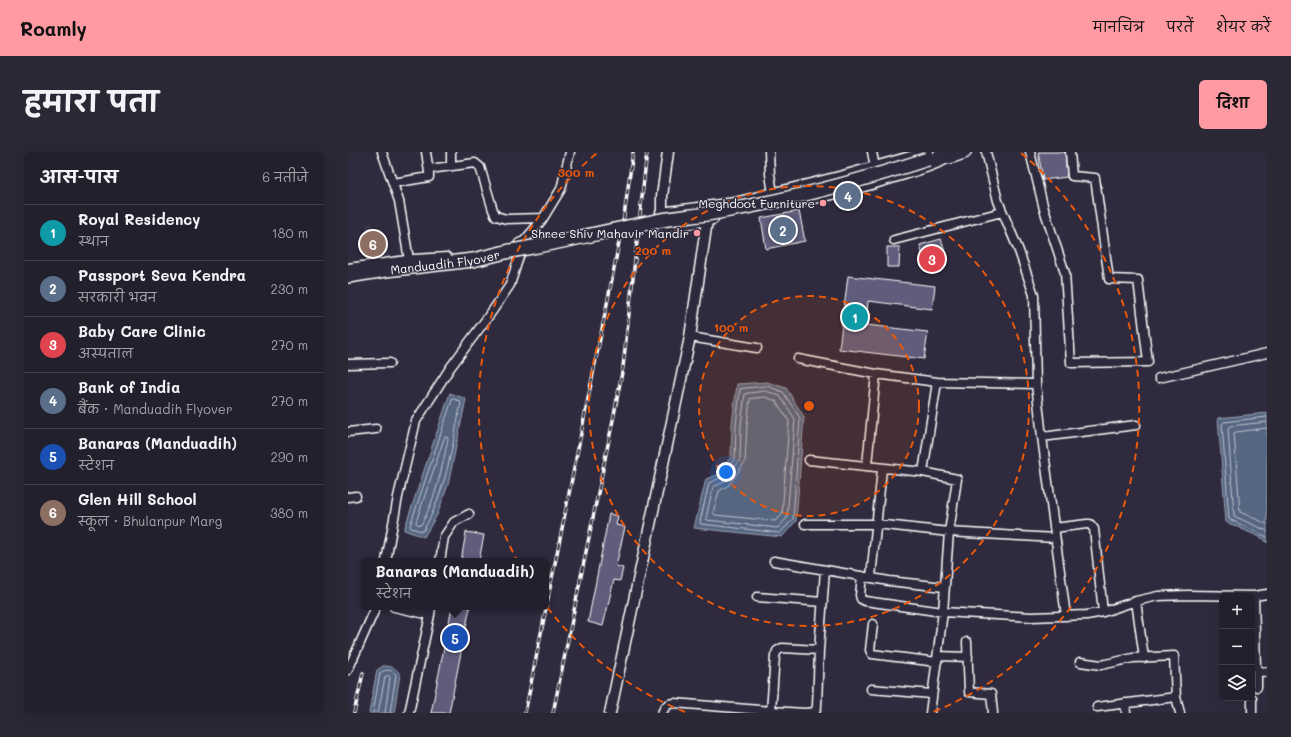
<!DOCTYPE html>
<html lang="hi">
<meta charset="utf-8">
<style>
:root{--surface:#23202e;--page:#2b2836;--text:#f1f3f6;--muted:#a3a3aa;--line:#403e4a;--accent:#ff9aa2}
body{margin:0;font-family:Mali,"Playpen Sans Deva",sans-serif;background:var(--page);color:var(--text)}
.controls{position:absolute;right:12px;bottom:12px;display:grid;overflow:hidden;border-radius:6px;box-shadow:0 4px 16px #0002}
.controls button{width:36px;height:36px;display:grid;place-items:center;padding:0;border:0;border-bottom:1px solid var(--line);background:var(--surface);color:var(--text);font:20px sans-serif}
.you{position:absolute;left:378px;top:320px;width:14px;height:14px;margin:-10px;border:3px solid #fff;border-radius:50%;background:#1a73e8;box-shadow:0 0 0 6px #1a73e833}
.badge{display:grid;place-items:center;width:26px;height:26px;border-radius:50%;background:var(--accent);color:#fff;font-size:13px;font-weight:700}
.pin{position:absolute;translate:-50% -50%;border:2px solid #fff;box-shadow:0 1px 4px #0006}
.popup{position:absolute;left:13px;top:406px;width:188px;height:52px;box-sizing:border-box;display:grid;place-content:center;border-radius:6px;background:var(--surface);filter:drop-shadow(0 1px 3px #0005);font-size:13px;white-space:nowrap;color:var(--muted)}
.popup b{font-size:15px;color:var(--text)}
.popup::after{content:'';position:absolute;left:50%;top:100%;margin-left:-8px;border:8px solid transparent;border-top-color:var(--surface)}
.list{margin:0;padding:0;list-style:none}
h2{display:flex;justify-content:space-between;align-items:center;height:52px;margin:0;padding:0 16px;font-size:17px}
h2 small{font-size:13px;font-weight:400;color:var(--muted)}
.list li{display:grid;grid-template-columns:26px 1fr auto;gap:12px;align-items:center;box-sizing:border-box;height:56px;padding:0 16px;border-top:1px solid var(--line)}
.list b{display:block;font-size:15px;white-space:nowrap}
.list p{margin:0;font-size:13px;white-space:nowrap;color:var(--muted)}
.list em{font-size:13px;font-style:normal;color:var(--muted)}
.icon{flex:none;width:22px;height:22px;fill:none;stroke:currentColor;stroke-width:2;stroke-linecap:round;stroke-linejoin:round}
.map{position:relative;flex:none;width:919px;height:561px;overflow:hidden;border-radius:6px}
header{display:flex;align-items:center;gap:24px;box-sizing:border-box;height:56px;padding:0 20px;background:var(--accent);color:#111}
header strong{font-size:19px}
nav{display:flex;gap:22px;margin-inline-start:auto;font-size:14px}
.intro{display:flex;align-items:center;justify-content:space-between;box-sizing:border-box;height:96px;padding:0 24px}
h1{margin:0;font-size:28px}
.button{padding:10px 18px;border-radius:6px;background:var(--accent);color:#111;font-size:14px;font-weight:700}
main{display:flex;gap:24px;padding:0 24px}
aside{flex:1;background:var(--surface);border-radius:6px;box-shadow:0 4px 16px #0002}
.map>svg:first-child{display:block}
.built{fill:#3e3950}
.water{fill:#576681;stroke:#9aa3b3}
.lines{fill:none;stroke-linecap:round;stroke-linejoin:round}
.shore{stroke:#bcc2cd;stroke-width:1}
.building{fill:#615d7b;stroke:#fff}
.minor-casing{stroke:#fff;stroke-width:11}
.tertiary-casing{stroke:#fff;stroke-width:13}
.primary-casing{stroke:#fff;stroke-width:16}
.minor{stroke:#2f2a3d;stroke-width:8}
.tertiary{stroke:#2f2a3d;stroke-width:10}
.primary{stroke:#2f2a3d;stroke-width:13}
.rail-casing{stroke:#fff;stroke-width:3.5}
.rail{stroke:#2f2a3d;stroke-width:2;stroke-dasharray:6;stroke-linecap:butt}
.primary-bridge-casing{stroke:#fff;stroke-width:16;stroke-linecap:butt}
.primary-bridge{stroke:#2f2a3d;stroke-width:13}
.ring{fill:none;stroke:#e8590c;stroke-width:2;stroke-dasharray:7 5}
.poi-dot{fill:#ff9aa2;stroke:#2f2a3d;stroke-width:1.5}
.labels{text-anchor:middle;dominant-baseline:central;stroke-width:3;stroke-linejoin:round;paint-order:stroke}
.poi-label{font-size:12px;fill:#fff;stroke:#2f2a3d;text-anchor:end}
.street-label{font-size:12px;fill:#fff;stroke:#2f2a3d}
.centre{fill:#e8590c;stroke:#2f2a3d;stroke-width:2}
.ring-label{font-size:12px;text-anchor:middle;font-weight:bold;fill:#e8590c;stroke:#2f2a3d;stroke-width:3;stroke-linejoin:round;paint-order:stroke}
</style>
<header>
<strong>Roamly</strong>
<nav><a>मानचित्र</a><a>परतें</a><a>शेयर करें</a></nav>
</header>
<div class="intro"><h1>हमारा पता</h1><a class="button">दिशा</a></div>
<main>
<aside>
<h2>आस-पास<small>6 नतीजे</small></h2>
<ul class="list">
<li><span class="badge" style="background:#0f9aa8">1</span><div><b>Royal Residency</b><p>स्थान</p></div><em>180 m</em></li>
<li><span class="badge" style="background:#5c6f8a">2</span><div><b>Passport Seva Kendra</b><p>सरकारी भवन</p></div><em>230 m</em></li>
<li><span class="badge" style="background:#e0444e">3</span><div><b>Baby Care Clinic</b><p>अस्पताल</p></div><em>270 m</em></li>
<li><span class="badge" style="background:#5c6f8a">4</span><div><b>Bank of India</b><p>बैंक · Manduadih Flyover</p></div><em>270 m</em></li>
<li><span class="badge" style="background:#1a4fb4">5</span><div><b>Banaras (Manduadih)</b><p>स्टेशन</p></div><em>290 m</em></li>
<li><span class="badge" style="background:#8d6e63">6</span><div><b>Glen Hill School</b><p>स्कूल · Bhulanpur Marg</p></div><em>380 m</em></li>
</ul>
</aside>
<div class="map">
<svg width="919" height="561" viewBox="0 0 919 561">
<rect width="100%" height="100%" fill="#2f2a3d"/>
<filter id="ink" filterUnits="userSpaceOnUse"><feTurbulence type="fractalNoise" baseFrequency=".025" numOctaves="2"/><feDisplacementMap in="SourceGraphic" scale="8" xChannelSelector="R" yChannelSelector="G"/><feConvolveMatrix kernelMatrix="1 2 1 2 8 2 1 2 1" color-interpolation-filters="sRGB"/></filter>
<g filter="url(#ink)">
<!-- built -->
<path class="built" d="M24,71L30,97H34V93L39,91L43,110L25,111L18,72Z"/>
<!-- water -->
<path class="water" d="M419,230L438,236L456,265L448,369L434,385L346,376L358,327L369,323L383,305L384,272L389,232Z
M102,241L118,247L100,333L89,363L76,385L56,378Z
M919,261V391L916,387L878,370L870,266Z
M35,514C43,514 47,515 52,522L46,561H21L29,518Z"/>
<g class="lines">
<!-- shore -->
<path class="shore" d="M419,234L435,240L452,266L445,367L432,381L353,372L352,370L361,331L372,326L387,306L388,273L392,237Z
M418,239L432,244L447,267L439,366L430,376L359,368L358,366L365,335L376,330L392,308L393,273L397,242Z
M417,245L428,249L441,269L434,363L427,369L367,363L365,361L371,339L381,333L397,310L399,273L402,247Z
M106,247L112,249L113,251C104,295 98,339 75,379H73L63,376L62,374L104,248Z
M919,265L876,270L874,272L881,367L919,385
M919,270L882,274L880,276L886,364L919,379
M919,276L888,280L886,281L892,360L919,372
M97,285H99L100,287C94,317 88,346 73,373H71L68,371Z
M25,561L32,521C38,517 44,517 48,523L42,561
M30,561L37,525L40,523L42,525L37,561"/>
</g>
<!-- building -->
<path class="building" d="M690,0H717L719,25L695,28Z
M451,59L457,89L418,97L413,66Z
M593,87L599,106L577,113L572,93Z
M539,95H552L551,115H539Z
M500,124L587,134L584,157L520,149L518,173L580,180L576,207L491,197Z
M261,362L270,364L268,373L277,375L268,414L275,416L272,429L266,428L255,474L240,470Z
M118,380L136,383L131,409H113Z
M104,455H122L101,561H83Z"/>
<g class="lines">
<!-- minor casing -->
<g class="minor-casing">
<path id="minor" d="M34,0L51,49L61,108
M421,0L422,22L425,42
M524,0L527,15
M638,0L650,49L671,99L686,143L688,232L694,285L718,464
M682,0L696,57L717,121L723,211L800,210L790,128L761,127L747,26L724,24L722,0
M103,13V0
M81,17L127,11L132,15L145,58L148,64L158,67L195,66
M45,31L81,25V20L78,0
M546,88L654,60
M171,91L176,89L194,68L213,37L222,0
M0,116L66,107L99,105
M342,185L409,196
M450,207L528,222L589,230L575,320
M0,212L42,211
M811,226L919,201
M589,230L688,232
M0,280L28,277
M694,285L788,273
M461,308L575,320L609,327L601,380L595,460L582,561
M519,313L528,222
M0,345L8,344
M457,372H528L601,380L707,386
M706,376L739,372H742L746,377L755,460
M38,409L50,345L68,269L102,216L145,158L162,133L176,89
M92,409L96,385L106,370L121,362
M426,409L541,429L596,435
M514,424L512,443L513,447L517,449L595,460L684,465L739,463L755,460L788,449L810,444L840,443L906,444L919,442
M523,425L534,317
M906,444L908,515L910,519L919,520
M409,445L475,450
M788,449L796,506
M46,455L82,463L61,561
M82,463L83,455
M525,472L522,498L524,502L589,510
M619,490L621,540L643,542L645,561
M590,504L620,505
M732,510L753,513L785,506L826,504L828,545L832,561
M0,518L28,455
M909,535V518
M523,537L584,542
M904,546V561
M777,551L778,561
M749,555L828,545
M423,559L427,504L429,499L434,496L471,498
M314,561C317,554 319,552 326,551L423,559L457,561L467,560L469,554L471,498L477,418"/>
</g>
<!-- tertiary casing -->
<g class="tertiary-casing">
<path id="tertiary" d="M320,0L314,44V76L365,67
M457,48C486,42 515,35 543,26C563,20 582,15 601,5
M313,61L387,51L495,24L580,0
M262,561L342,185L361,55"/>
</g>
<!-- primary casing -->
<g class="primary-casing">
<g id="primary">
<path d="M591,4L601,5L616,0"/>
<path id="s1" d="M0,124L38,118L125,108L162,99"/>
</g>
</g>
<!-- minor -->
<use href="#minor" class="minor"/>
<!-- tertiary -->
<use href="#tertiary" class="tertiary"/>
<!-- primary -->
<use href="#primary" class="primary"/>
<!-- rail casing -->
<g class="rail-casing">
<path id="rail" d="M6,561L15,521
M177,561L264,127L276,64L285,0
M205,561L266,263L275,215L299,0"/>
</g>
<!-- rail -->
<use href="#rail" class="rail"/>
<!-- primary-bridge casing -->
<g class="primary-bridge-casing">
<path id="primary-bridge" d="M162,99C211,91 259,79 308,69C329,65 350,64 371,60C442,48 512,29 580,7"/>
</g>
<!-- primary-bridge -->
<use href="#primary-bridge" class="primary-bridge"/>
</g>
</g>
<!-- distance rings -->
<circle cx="461" cy="254" r="110" fill="#e8590c" fill-opacity=".12"/>
<g class="ring">
<circle cx="461" cy="254" r="110"/>
<circle cx="461" cy="254" r="220"/>
<path d="M337 560A330 330 0 0 1 249 1M673 1A330 330 0 0 1 585 560"/>
</g>
<!-- markers -->
<g class="poi-dot">
<circle cx="475" cy="51" r="4"/>
<circle cx="349" cy="81" r="4"/>
</g>
<g class="labels">
<!-- poi labels -->
<g class="poi-label">
<text x="467" y="51">Meghdoot Furniture</text>
<text x="341" y="81">Shree Shiv Mahavir Mandir</text>
</g>
<!-- street labels -->
<g class="street-label">
<text stroke="none"><textPath href="#s1" startOffset="98">Manduadih Flyover</textPath></text>
</g>
</g>
<circle cx="461" cy="254" r="6" class="centre"/>
<g class="ring-label">
<text x="228" y="25">300 m</text>
<text x="305" y="103">200 m</text>
<text x="383" y="180">100 m</text>
</g>
</svg>
<div class="controls">
<button>+</button>
<button>−</button>
<button><svg class="icon" aria-label="layers" viewBox="0 0 24 24"><path d="M12 4l9 5-9 5-9-5zM3 14l9 5 9-5"/></svg></button>
</div>
<div class="you"></div>
<div class="pin badge" style="left:507px;top:165px;background:#0f9aa8">1</div>
<div class="pin badge" style="left:435px;top:78px;background:#5c6f8a">2</div>
<div class="pin badge" style="left:584px;top:107px;background:#e0444e">3</div>
<div class="pin badge" style="left:500px;top:44px;background:#5c6f8a">4</div>
<div class="pin badge" style="left:107px;top:486px;background:#1a4fb4">5</div>
<div class="popup"><b>Banaras (Manduadih)</b>स्टेशन</div>
<div class="pin badge" style="left:25px;top:92px;background:#8d6e63">6</div>
</div>
</main>
